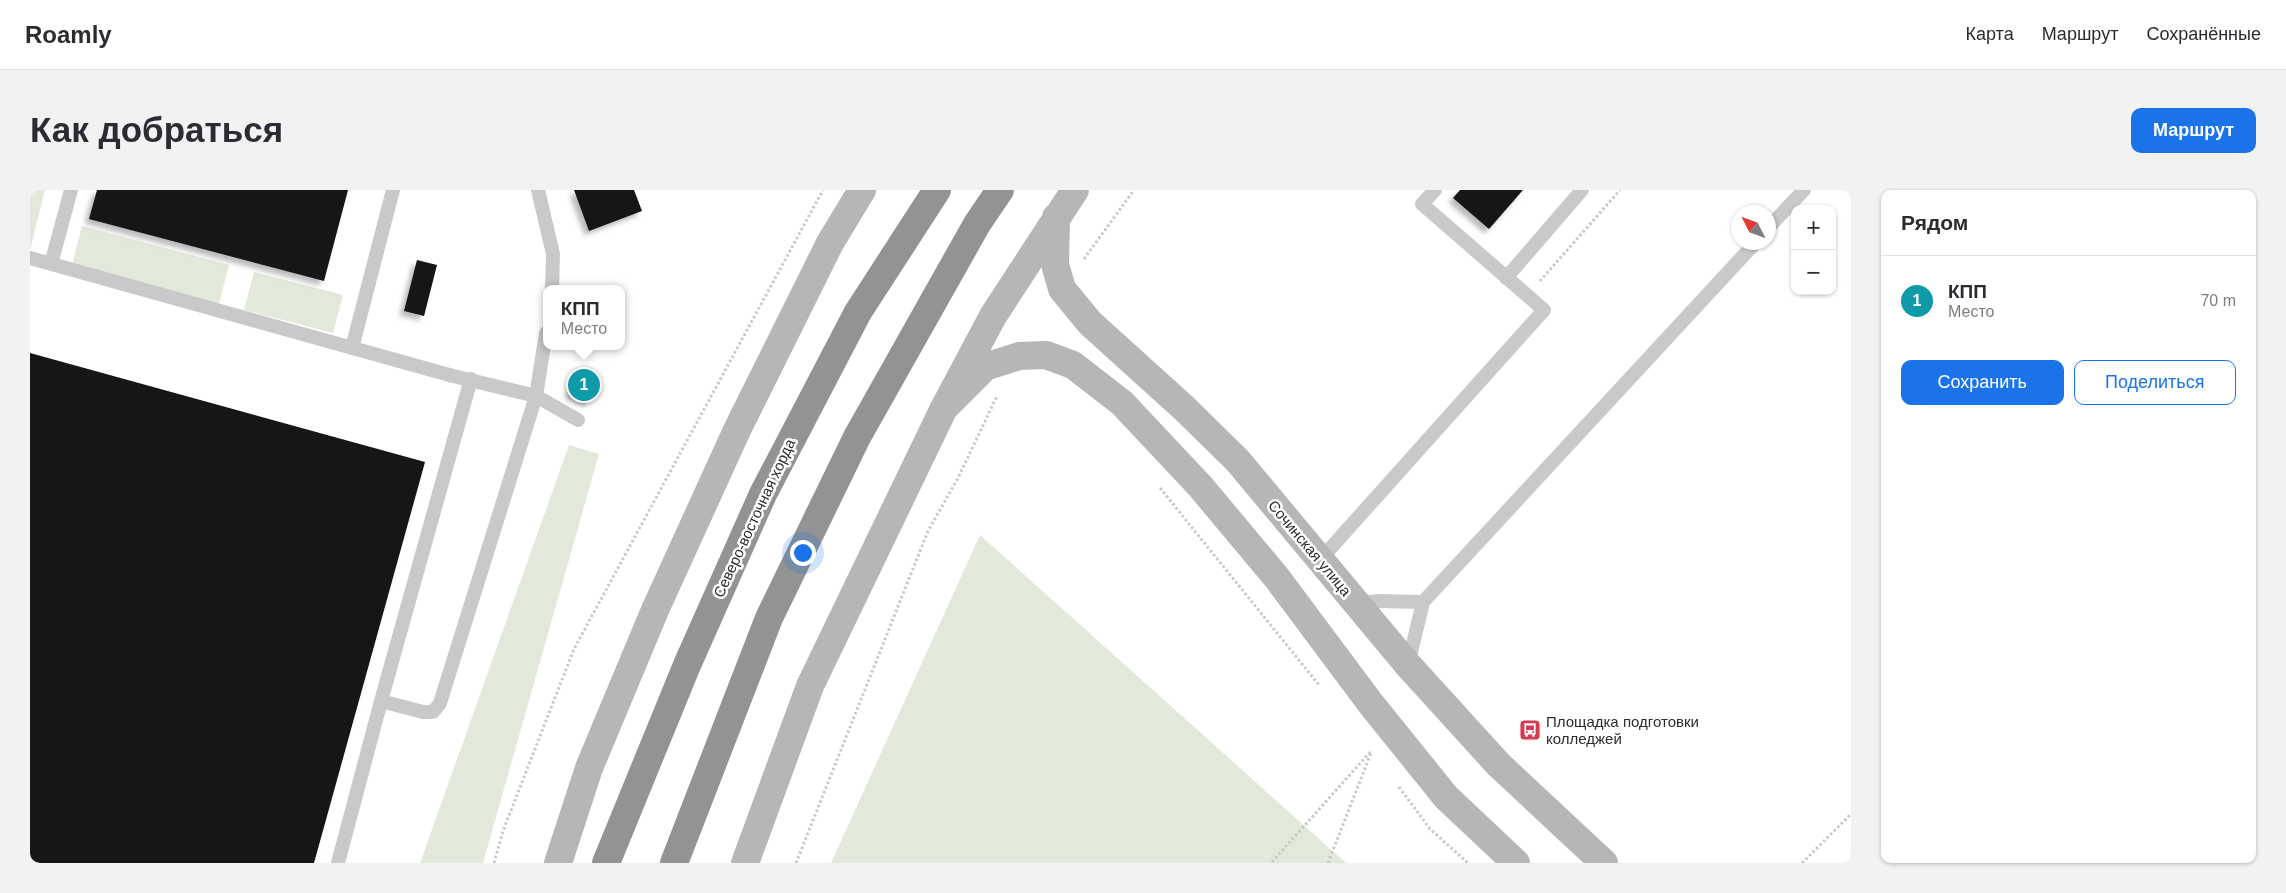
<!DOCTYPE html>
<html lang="ru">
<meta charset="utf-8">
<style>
:root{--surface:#fff;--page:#f2f2f3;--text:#2b2b33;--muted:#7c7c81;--line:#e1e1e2;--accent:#1a73e8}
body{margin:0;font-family:Arial,sans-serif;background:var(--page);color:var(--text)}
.controls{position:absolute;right:15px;top:15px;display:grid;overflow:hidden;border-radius:10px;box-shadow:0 1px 4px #0004}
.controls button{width:45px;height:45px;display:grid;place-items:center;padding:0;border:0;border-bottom:1px solid var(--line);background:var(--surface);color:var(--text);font:25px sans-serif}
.compass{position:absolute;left:1701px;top:15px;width:45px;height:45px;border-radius:50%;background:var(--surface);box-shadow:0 1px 4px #0004;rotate:312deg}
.you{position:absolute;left:772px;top:362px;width:18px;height:18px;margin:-12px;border:4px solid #fff;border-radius:50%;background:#1a73e8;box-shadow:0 0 0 8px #1a73e833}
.badge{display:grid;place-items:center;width:32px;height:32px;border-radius:50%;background:var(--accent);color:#fff;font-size:16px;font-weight:700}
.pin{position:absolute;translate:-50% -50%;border:2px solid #fff;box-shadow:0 1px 5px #0006}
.popup{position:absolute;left:513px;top:95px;width:82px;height:65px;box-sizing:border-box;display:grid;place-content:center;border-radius:10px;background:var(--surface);filter:drop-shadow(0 1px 4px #0005);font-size:16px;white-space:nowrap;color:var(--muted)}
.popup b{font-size:19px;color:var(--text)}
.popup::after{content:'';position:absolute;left:50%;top:100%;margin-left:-10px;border:10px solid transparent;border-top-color:var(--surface)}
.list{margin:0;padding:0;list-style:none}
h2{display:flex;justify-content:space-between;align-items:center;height:65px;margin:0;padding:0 20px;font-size:21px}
h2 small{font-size:16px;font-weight:400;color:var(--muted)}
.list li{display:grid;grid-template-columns:32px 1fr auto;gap:15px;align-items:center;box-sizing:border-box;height:90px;padding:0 20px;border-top:1px solid var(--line)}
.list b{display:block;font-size:19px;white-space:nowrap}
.list p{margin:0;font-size:16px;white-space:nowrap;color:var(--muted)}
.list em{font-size:16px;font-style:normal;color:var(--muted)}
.actions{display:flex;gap:10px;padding:15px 20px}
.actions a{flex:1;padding:11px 0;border:1px solid var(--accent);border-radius:10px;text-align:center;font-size:18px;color:var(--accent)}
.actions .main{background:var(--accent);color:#fff}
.map{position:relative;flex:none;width:1821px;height:673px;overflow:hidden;border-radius:10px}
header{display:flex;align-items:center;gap:30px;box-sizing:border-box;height:70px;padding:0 25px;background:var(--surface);border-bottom:1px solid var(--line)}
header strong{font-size:24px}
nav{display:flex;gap:28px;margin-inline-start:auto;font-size:18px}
.intro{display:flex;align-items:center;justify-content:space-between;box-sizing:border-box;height:120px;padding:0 30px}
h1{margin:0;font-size:35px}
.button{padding:12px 22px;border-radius:10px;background:var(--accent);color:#fff;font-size:18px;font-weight:700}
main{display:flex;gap:30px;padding:0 30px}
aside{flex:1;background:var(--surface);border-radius:10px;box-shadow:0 1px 4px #0004}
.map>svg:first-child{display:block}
.green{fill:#e3e9da}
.building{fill:#131313;filter:url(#shadow)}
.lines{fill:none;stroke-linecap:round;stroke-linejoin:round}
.path{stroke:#c9c9c9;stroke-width:3;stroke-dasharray:2.5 2.5;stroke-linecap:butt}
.lane{stroke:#c9c9c9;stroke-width:14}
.secondary{stroke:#b6b6b6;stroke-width:28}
.highway{stroke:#939393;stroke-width:28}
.labels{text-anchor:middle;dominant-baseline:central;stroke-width:5;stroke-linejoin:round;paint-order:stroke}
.street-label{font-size:15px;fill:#2c2c2c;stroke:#fff}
.poi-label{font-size:15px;fill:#2c2c2c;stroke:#fff;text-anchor:start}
</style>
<header>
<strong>Roamly</strong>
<nav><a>Карта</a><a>Маршрут</a><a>Сохранённые</a></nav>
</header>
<div class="intro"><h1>Как добраться</h1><a class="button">Маршрут</a></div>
<main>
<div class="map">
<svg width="1821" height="673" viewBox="0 0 1821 673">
<defs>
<filter id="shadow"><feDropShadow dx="-4.5" dy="4.5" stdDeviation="2.5" flood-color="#0004"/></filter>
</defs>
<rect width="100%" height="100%" fill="#fff"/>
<!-- green -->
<path class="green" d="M0,0H15L0,60Z
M52,36L199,75L189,114L42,75Z
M224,82L313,105L303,143L214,120Z
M539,255L569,264L453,673H390Z
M950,345L1316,673H801Z"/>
<!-- building -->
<path class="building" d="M67,0H318L294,91L59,29Z
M544,0H604L612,21L559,41Z
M1430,0H1493L1459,39L1423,8Z
M387,70L407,75L394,126L374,121Z
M0,163L395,272L284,673H0Z
M549,178L569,185L559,212L539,204Z"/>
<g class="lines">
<!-- path -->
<path class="path" d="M1054,69L1104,0
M1510,91L1590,0
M1130,298L1289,495
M1369,597L1400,639L1438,673
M1242,672L1342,560
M464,673L473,641L544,459L793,0
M766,673L898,341L928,288L967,206
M1298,673L1341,563
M1772,673L1821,624"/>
<!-- lane -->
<path class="lane" d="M508,0L523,64L522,99
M1738,38L1774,0
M0,68L423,186L506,206L548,230
M21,74L41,0
M1476,88L1552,0
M322,158L363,0
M1290,370L1514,120L1392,14L1405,0
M1327,414L1348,411L1393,412
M1378,475L1393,412L1726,52
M351,511L441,189
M308,673L351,511L393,522H403L410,513L506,206L516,143"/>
<!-- secondary -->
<path class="secondary" d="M1026,27L1025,74L1032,99L1060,133L1154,218L1208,271L1378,475L1468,574L1574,673
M914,218L955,177L989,166L1016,165L1043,175L1092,213L1170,296L1247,388L1341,514L1416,607L1486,673
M528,673L559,578L625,420L707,240L800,53L832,0
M715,673L780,496L914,218L963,126L1045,0"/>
<!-- highway -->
<path class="highway" d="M576,673L657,475L733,304L828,122L907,0
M644,673L739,428L827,247L947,34L970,0"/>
</g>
<!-- icons -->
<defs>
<g id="bus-square" transform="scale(1.125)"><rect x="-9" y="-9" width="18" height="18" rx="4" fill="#d73951" stroke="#fff"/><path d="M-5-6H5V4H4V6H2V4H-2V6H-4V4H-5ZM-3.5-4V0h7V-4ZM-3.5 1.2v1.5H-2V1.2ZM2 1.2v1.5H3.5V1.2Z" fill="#fff"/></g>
</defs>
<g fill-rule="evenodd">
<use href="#bus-square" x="1500" y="540"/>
</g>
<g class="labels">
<!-- street labels -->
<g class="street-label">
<text transform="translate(724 328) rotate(-65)">Северо-восточная хорда</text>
<text transform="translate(1280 358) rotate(50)">Сочинская улица</text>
</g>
<!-- poi labels -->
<g class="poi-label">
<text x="1516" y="531">Площадка подготовки<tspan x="1516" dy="17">колледжей</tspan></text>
</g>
</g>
</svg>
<div class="controls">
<button>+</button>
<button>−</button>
</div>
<svg class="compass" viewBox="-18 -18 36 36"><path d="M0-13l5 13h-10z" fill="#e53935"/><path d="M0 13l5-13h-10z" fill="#7c7c81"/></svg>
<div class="you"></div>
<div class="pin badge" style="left:554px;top:195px;background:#0f9aa8">1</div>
<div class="popup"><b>КПП</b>Место</div>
</div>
<aside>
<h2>Рядом<small></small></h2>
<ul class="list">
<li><span class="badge" style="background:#0f9aa8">1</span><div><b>КПП</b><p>Место</p></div><em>70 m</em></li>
</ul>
<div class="actions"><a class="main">Сохранить</a><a>Поделиться</a></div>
</aside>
</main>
